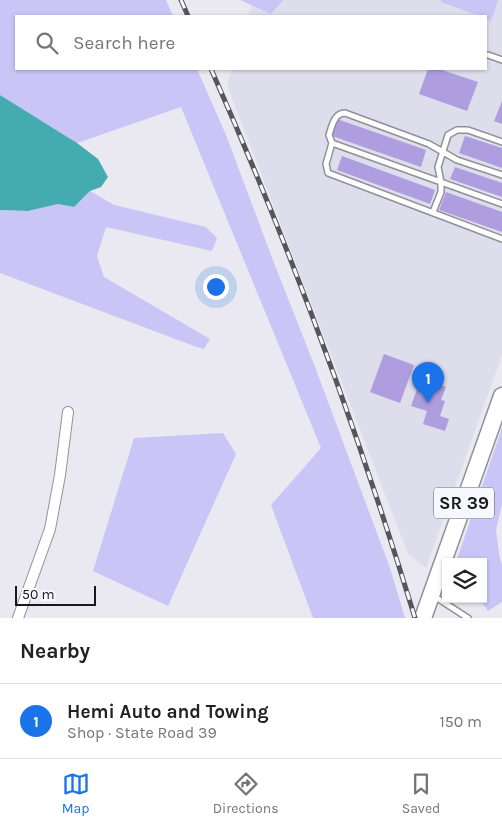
<!DOCTYPE html>
<meta charset="utf-8">
<style>
:root{--surface:#fff;--page:#f2f2f2;--text:#222;--muted:#767676;--line:#e0e0e0;--accent:#1a73e8}
body{margin:0;font-family:Karla,sans-serif;background:var(--page);color:var(--text)}
.controls{position:absolute;right:15px;bottom:15px;display:grid;overflow:hidden;border-radius:0px;box-shadow:0 1px 4px #0004}
.controls button{width:45px;height:45px;display:grid;place-items:center;padding:0;border:0;border-bottom:1px solid var(--line);background:var(--surface);color:var(--text);font:25px sans-serif}
.scale{position:absolute;left:15px;bottom:12px;width:81px;box-sizing:border-box;padding-left:5px;border:2px solid #18171a;border-top:0;font-size:14px;line-height:18px;white-space:nowrap;color:#18171a;-webkit-text-stroke:4px #f7f7fe;paint-order:stroke}
.you{position:absolute;left:215px;top:286px;width:18px;height:18px;margin:-12px;border:4px solid #fff;border-radius:50%;background:#1a73e8;box-shadow:0 0 0 8px #1a73e833}
.badge{display:grid;place-items:center;width:32px;height:32px;border-radius:50%;background:var(--accent);color:#fff;font-size:16px;font-weight:700}
.pin{position:absolute;translate:-50% -41px;filter:drop-shadow(0 1px 2px #0008)}
.pin::after{content:'';position:absolute;top:26px;width:18px;height:15px;background:inherit;clip-path:polygon(0 0,100% 0,50% 100%)}
.list{margin:0;padding:0;list-style:none}
h2{display:flex;justify-content:space-between;align-items:center;height:65px;margin:0;padding:0 20px;font-size:21px}
h2 small{font-size:16px;font-weight:400;color:var(--muted)}
.list li{display:grid;grid-template-columns:32px 1fr auto;gap:15px;align-items:center;box-sizing:border-box;height:75px;padding:0 20px;border-top:1px solid var(--line)}
.list b{display:block;font-size:19px;white-space:nowrap}
.list p{margin:0;font-size:16px;white-space:nowrap;color:var(--muted)}
.list em{font-size:16px;font-style:normal;color:var(--muted)}
.icon{flex:none;width:28px;height:28px;fill:none;stroke:currentColor;stroke-width:2;stroke-linecap:round;stroke-linejoin:round}
.map{position:relative;flex:none;width:502px;height:618px;overflow:hidden}
.search{position:absolute;background:var(--surface);box-shadow:0 1px 4px #0004;left:15px;right:15px;top:15px;height:55px;display:flex;align-items:center;gap:12px;box-sizing:border-box;padding:0 18px;border-radius:0px;color:var(--muted);font-size:19px}
.sheet{height:140px;background:var(--surface)}
nav{display:flex;justify-content:space-around;align-items:center;box-sizing:border-box;height:70px;border-top:1px solid var(--line);background:var(--surface);font-size:14px;color:var(--muted)}
nav a{display:grid;justify-items:center;gap:2px}
nav .on{color:var(--accent)}
.map>svg:first-child{display:block}
.built{fill:#deddec}
.green{fill:#c9c5f6}
.water{fill:#44acb0}
.building{fill:#ae9ee0}
.lines{fill:none;stroke-linecap:round;stroke-linejoin:round}
.lane-casing{stroke:#909097;stroke-width:8}
.street-casing{stroke:#909097;stroke-width:12}
.primary-casing{stroke:#909097;stroke-width:19}
.lane{stroke:#fff;stroke-width:5}
.street{stroke:#fff;stroke-width:10}
.primary{stroke:#fff;stroke-width:16}
.rail-casing{stroke:#56555a;stroke-width:5}
.rail{stroke:#f7f7fe;stroke-width:3;stroke-dasharray:9;stroke-linecap:butt}
.labels{text-anchor:middle;dominant-baseline:central;stroke-width:4;stroke-linejoin:round;paint-order:stroke}
.shield{fill:#f7f7fe;stroke:#5b5a5e;stroke-width:1}
.shield-label{font-size:18px;font-weight:bold;fill:#18171a}
</style>
<div class="map">
<svg width="502" height="618" viewBox="0 0 502 618">
<rect width="100%" height="100%" fill="#eae9f1"/>
<!-- built -->
<path class="built" d="M253,0H502V355L426,568L408,554L227,85L232,69H486V16H248Z"/>
<!-- green -->
<path class="green" d="M0,0H166L173,16H16V69H197L226,135L274,263L315,367L390,568L405,618H313L271,505L321,448L181,107L77,143L0,95Z
M240,0H283L271,14Z
M441,0H498L491,21L486,18V16H480L441,2Z
M90,191L114,205L206,227L217,238L212,251L106,227L97,256L104,277L210,339L204,349L194,346L0,273V210L28,211L58,204L74,207Z
M502,428V504L496,530L499,554L502,565V602L488,611L480,599H483V562H456Z
M223,433L236,454L168,606L93,571L134,438Z"/>
<!-- water -->
<path class="water" d="M0,95L77,143L98,159L108,177L101,187L90,191L74,207L58,204L28,211L0,210Z"/>
<!-- building -->
<path class="building" d="M428,69H439L478,82L467,111L419,94Z
M502,101V124L494,121Z
M337,119L426,150L421,167L332,136Z
M465,136L502,148V168L459,153Z
M342,156L435,190L430,204L337,170Z
M455,167L502,183V197L450,179Z
M446,192L502,212V232L439,210Z
M384,354L414,365L400,403L370,392Z
M421,378L446,387L441,400L445,401L440,416L449,419L445,431L423,424L427,411L411,406Z"/>
<g class="lines">
<!-- lane casing -->
<g class="lane-casing">
<path id="lane" d="M488,55L502,60
M332,143L329,135C332,126 334,113 345,113L429,144L457,160L502,175
M502,204L332,143L326,164L328,173L502,239
M433,212L441,192V182L438,167L448,135L457,130H468L502,142
M434,596L468,618"/>
</g>
<!-- street casing -->
<g class="street-casing">
<path id="street" d="M18,618L50,529L60,475L68,412"/>
</g>
<!-- primary casing -->
<g class="primary-casing">
<path id="primary" d="M423,618L502,396"/>
</g>
<!-- lane -->
<use href="#lane" class="lane"/>
<!-- street -->
<use href="#street" class="street"/>
<!-- primary -->
<use href="#primary" class="primary"/>
<!-- rail casing -->
<g class="rail-casing">
<path id="rail" d="M181,0L188,16
M211,69C290,247 358,431 415,618"/>
</g>
<!-- rail -->
<use href="#rail" class="rail"/>
</g>
<g class="labels">
<!-- shield labels -->
<rect class="shield" x="434" y="487.5" width="60" height="31" rx="4"/>
<g class="shield-label">
<text x="464" y="503">SR 39</text>
</g>
</g>
</svg>
<div class="controls">
<button><svg class="icon" aria-label="layers" viewBox="0 0 24 24"><path d="M12 4l9 5-9 5-9-5zM3 14l9 5 9-5"/></svg></button>
</div>
<div class="scale">50 m</div>
<div class="you"></div>
<div class="pin badge" style="left:428px;top:403px">1</div>
<div class="search"><svg class="icon" aria-label="search" viewBox="0 0 24 24"><circle cx="10" cy="10" r="6"/><path d="M15 15l6 6"/></svg>Search here</div>
</div>
<section class="sheet">
<h2>Nearby<small></small></h2>
<ul class="list">
<li><span class="badge">1</span><div><b>Hemi Auto and Towing</b><p>Shop · State Road 39</p></div><em>150 m</em></li>
</ul>
</section>
<nav>
<a class="on"><svg class="icon" aria-label="map" viewBox="0 0 24 24"><path d="M3 6l6-2 6 2 6-2v14l-6 2-6-2-6 2zM9 4v14M15 6v14"/></svg>Map</a>
<a><svg class="icon" aria-label="directions" viewBox="0 0 24 24"><path d="M12 3l9 9-9 9-9-9zM9 14v-3h6M13 9l2 2-2 2"/></svg>Directions</a>
<a><svg class="icon" aria-label="saved" viewBox="0 0 24 24"><path d="M7 4h10v16l-5-4-5 4z"/></svg>Saved</a>
</nav>
